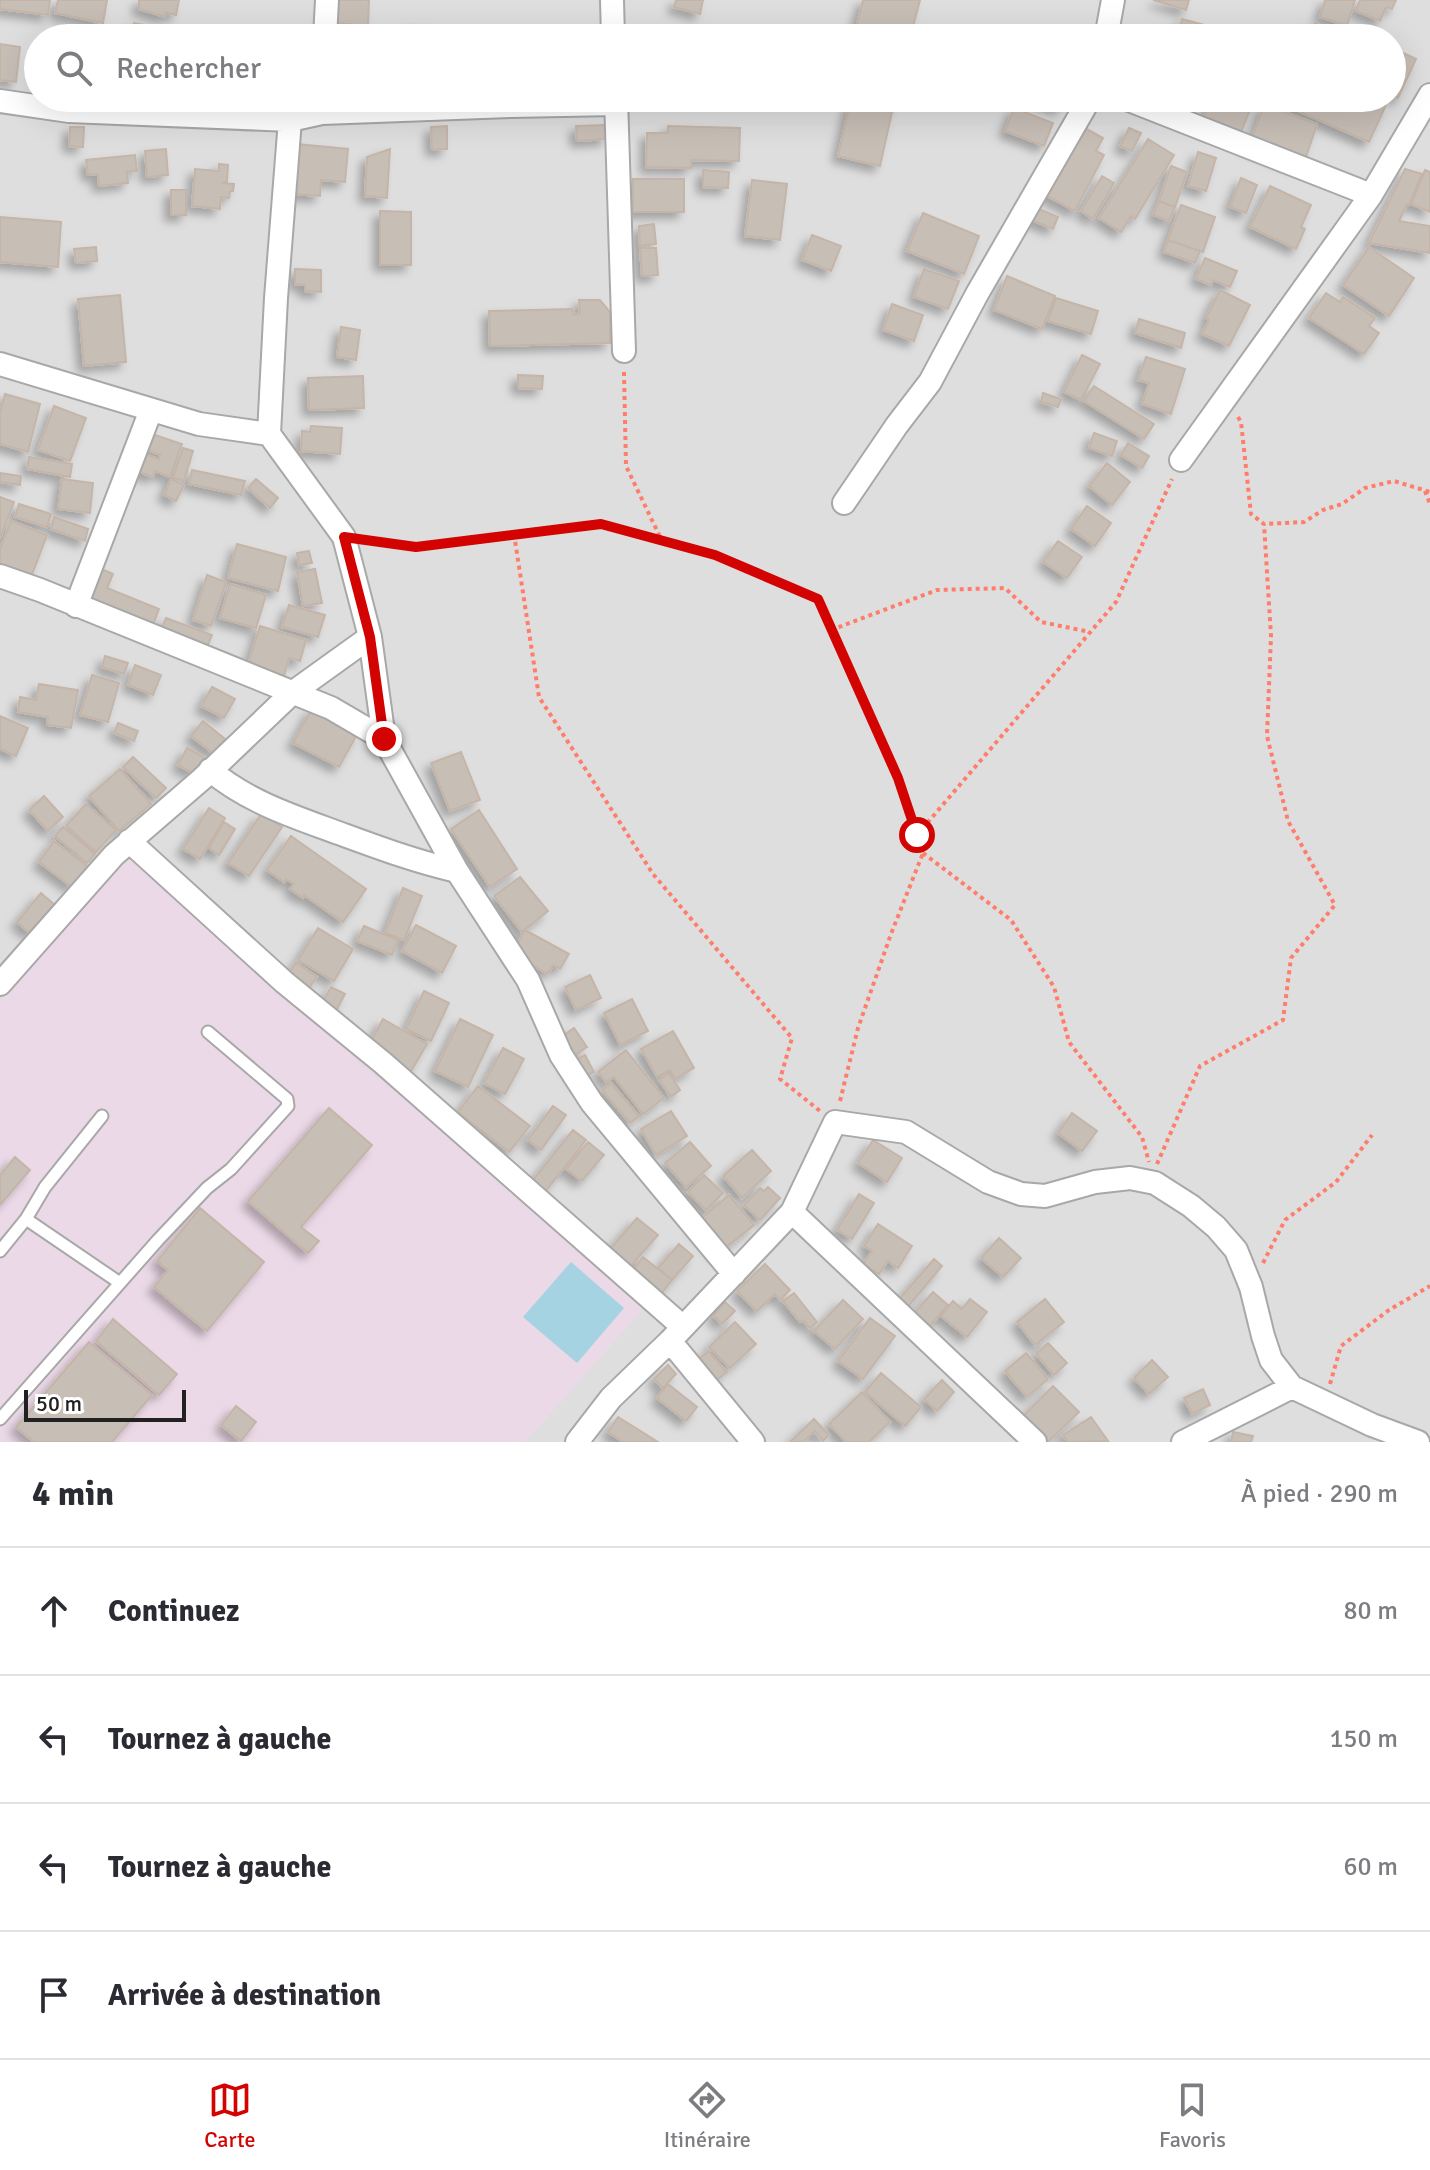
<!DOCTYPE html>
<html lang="fr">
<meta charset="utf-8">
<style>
:root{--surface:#fff;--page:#f7f7f7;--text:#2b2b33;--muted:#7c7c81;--line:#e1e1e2;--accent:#d20300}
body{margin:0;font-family:Signika,sans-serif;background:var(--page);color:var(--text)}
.scale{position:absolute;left:24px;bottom:20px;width:162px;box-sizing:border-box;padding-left:8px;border:4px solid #212121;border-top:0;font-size:22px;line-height:28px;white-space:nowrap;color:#212121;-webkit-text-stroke:6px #fff;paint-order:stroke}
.stop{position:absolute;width:24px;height:24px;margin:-18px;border:6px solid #d20300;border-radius:50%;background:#fff}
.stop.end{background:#d20300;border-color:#fff;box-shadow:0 2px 8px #0008}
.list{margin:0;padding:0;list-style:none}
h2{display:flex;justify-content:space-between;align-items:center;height:104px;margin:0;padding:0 32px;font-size:34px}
h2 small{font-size:26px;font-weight:400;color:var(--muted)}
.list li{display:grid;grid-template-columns:52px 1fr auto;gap:24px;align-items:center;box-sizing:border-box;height:128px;padding:0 32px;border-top:2px solid var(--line)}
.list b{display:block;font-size:30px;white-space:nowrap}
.list em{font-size:26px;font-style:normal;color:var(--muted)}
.icon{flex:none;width:44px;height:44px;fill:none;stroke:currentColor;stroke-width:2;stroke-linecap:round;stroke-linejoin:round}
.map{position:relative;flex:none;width:1430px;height:1442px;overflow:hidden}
.search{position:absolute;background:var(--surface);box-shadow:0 8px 32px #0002;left:24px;right:24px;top:24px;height:88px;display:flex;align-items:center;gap:20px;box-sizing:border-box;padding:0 28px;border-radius:44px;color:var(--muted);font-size:30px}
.sheet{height:616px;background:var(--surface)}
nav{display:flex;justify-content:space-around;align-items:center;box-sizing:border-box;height:112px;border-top:2px solid var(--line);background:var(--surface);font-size:22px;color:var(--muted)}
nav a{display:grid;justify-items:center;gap:4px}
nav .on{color:var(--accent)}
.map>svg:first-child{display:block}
.residential{fill:#dfdede;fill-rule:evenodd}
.industrial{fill:#ebd9e7}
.water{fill:#a5d3e2}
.building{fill:#c7beb6;stroke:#c5b5a8;stroke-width:2;filter:url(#shadow)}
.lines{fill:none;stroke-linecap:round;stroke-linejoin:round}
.lane-casing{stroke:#a8a8a8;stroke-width:15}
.street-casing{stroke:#a8a8a8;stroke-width:26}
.path{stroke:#ff7d6b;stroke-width:4;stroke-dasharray:4 4;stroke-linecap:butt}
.lane{stroke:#fff;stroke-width:11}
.street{stroke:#fff;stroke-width:22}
.route{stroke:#d20300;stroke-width:10}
</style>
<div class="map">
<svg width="1430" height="1442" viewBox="0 0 1430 1442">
<defs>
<filter id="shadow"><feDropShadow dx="-6" dy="6" stdDeviation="4" flood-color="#0004"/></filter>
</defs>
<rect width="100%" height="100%" fill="#f2eee7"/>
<!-- residential -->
<path class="residential" d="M0,0H1430V1442H0ZM38,38H1392V98H38Z"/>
<!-- industrial -->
<path class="industrial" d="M125,853L645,1307L525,1442H0V1002Z"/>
<!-- water -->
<path class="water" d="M571,1262L624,1308L577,1363L523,1317Z"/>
<!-- building -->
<path class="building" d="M0,0H50L48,15L0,9Z
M58,0H107L103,23L55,13Z
M139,0H179L176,15L166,13L165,17L139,9Z
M328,0H369L368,26L326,22Z
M676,0H703L700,14L674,7Z
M863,0H920L910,38H864L854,36Z
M1153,0H1189L1186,10Z
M1325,0H1355L1347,26L1320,17Z
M1360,0H1396L1392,9L1386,7L1380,21L1356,11Z
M1182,19L1204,25L1201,38H1177Z
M134,23L174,30L172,38H129L132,37Z
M1315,23L1347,38H1308Z
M413,26L436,28V38H412Z
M0,44L20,47L16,82L0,80Z
M1401,52L1416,59L1398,98L1392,96V58L1397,61Z
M270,98H316V102L270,100Z
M853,98H896L895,107Z
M1030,98H1064L1060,109Z
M1212,98H1255L1239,137L1202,121Z
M1293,98H1370L1386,105L1369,142L1289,107Z
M850,103L892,112L880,166L838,156Z
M1264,105L1317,124L1303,166L1249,146Z
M1014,108L1053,123L1044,146L1005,131Z
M606,125L607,139L577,141L576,126Z
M447,126V149L432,150L431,127Z
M668,126L740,128L739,161L691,160V168L646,167L647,133H668Z
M1081,126L1103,138L1096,151L1104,155L1075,211L1045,195Z
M70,127H84L83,147L69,146Z
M1129,128L1141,133L1132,151L1120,146Z
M1148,139L1174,155L1135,219L1131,216L1121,232L1099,218Z
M297,144L348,149L345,182L321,180L320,196L293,194Z
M166,149L168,175L147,177L145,151Z
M390,149L387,198L365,196L367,157Z
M1198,152L1216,158L1206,191L1188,186Z
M135,155L137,171L127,172L128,183L99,186L98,174L88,175L86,160Z
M219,164L228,165L227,182L222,183L234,184L233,191H230L229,198L221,197L220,209L192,206L195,169L219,171Z
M1171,166L1187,172L1175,207L1159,201Z
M1405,169L1422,174L1409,205L1407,204L1399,221L1430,226V253L1369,243Z
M703,170L729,172L728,188L703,187Z
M1425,170L1430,172V212L1411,204Z
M1102,176L1114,183L1093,219L1081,211Z
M1241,178L1257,185L1246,213L1230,207Z
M633,179H684V212H633Z
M752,180L787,184L780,240L745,236Z
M1270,186L1311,205L1301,227L1305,229L1296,249L1250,227Z
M171,190H186V215H171Z
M1159,201L1175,207L1169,221L1153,215Z
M1181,205L1215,217L1203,252L1168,240Z
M1032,206L1058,217L1053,229L1027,218Z
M380,211L411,212V265H380Z
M923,213L979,236L964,274L907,251Z
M0,217L61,222L58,267L0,262Z
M654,224L656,244L640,246L639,226Z
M812,235L841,246L831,271L802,260Z
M1168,240L1200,251L1195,263L1164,252Z
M96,247L97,261L76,263L74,249Z
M1369,247L1414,278L1389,316L1343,285Z
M640,248H656L658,275L642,276Z
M1205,258L1237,271L1230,287L1213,280L1211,285L1196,279Z
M295,269L321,270V292L305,291V285L295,284Z
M924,269L959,281L948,309L914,297Z
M1007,276L1055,296L1042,329L994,310Z
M1220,290L1250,305L1229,346L1202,334L1209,320L1206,318Z
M1326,293L1340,302L1343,297L1375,318L1369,326L1379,333L1364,354L1309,318Z
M120,295L126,362L84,366L78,299Z
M1056,298L1098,311L1091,334L1048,321Z
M579,300H600L610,312V343L490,346L489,311L572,309L574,315L580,313Z
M892,304L923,315L914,341L883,330Z
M1139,319L1185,333L1181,348L1135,333Z
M341,327L360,330L356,360L337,357Z
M1082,355L1100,364L1081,400L1064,392Z
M1146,357L1185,369L1171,414L1142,404L1149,383L1138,380Z
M518,375L543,376L542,389L518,388Z
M363,376L364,408L309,410L308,378Z
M1094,386L1154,424L1144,439L1084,401Z
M1043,393L1061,399L1058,407L1041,402Z
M5,394L40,404L28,452L0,444V412Z
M54,406L86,418L70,461L38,450Z
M311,426L342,428L340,454L301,451L302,431L310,432Z
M149,433L182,444L170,477L155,471L153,477L136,471L142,453L159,459L160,455L143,449Z
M1094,433L1117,441L1112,456L1089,448Z
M1128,443L1149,456L1142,468L1121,455Z
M183,448L193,451L184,481L173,478Z
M29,457L72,464L70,477L27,469Z
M1107,463L1130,482L1112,505L1089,486Z
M192,470L245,481L241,495L189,484Z
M0,473L21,476L20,485L0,482Z
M62,479L93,483L90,513L58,509Z
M171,479L184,485L176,501L164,495Z
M256,479L278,498L270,508L248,488Z
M0,497L14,502L0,538Z
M19,504L51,514L47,527L15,517Z
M1087,506L1111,523L1095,546L1071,529Z
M54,517L88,529L85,541L51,529Z
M11,521L47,535L30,580L0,569V549Z
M1058,541L1082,557L1067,578L1043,562Z
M237,544L286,557L278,591L228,578Z
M309,551L312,563L299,565L297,553Z
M97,567L113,574L107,588L159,609L151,630L83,602Z
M315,569L322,603L303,606L297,572Z
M207,575L226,582L211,626L193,620Z
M230,584L266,595L256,628L220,618Z
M289,605L325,615L318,637L282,627Z
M166,618L212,635L205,652L159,635Z
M260,626L306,640L300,661L289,658L284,676L248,665Z
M105,656L128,663L124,674L102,667Z
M135,665L161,675L153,695L128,685Z
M92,675L119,683L108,722L80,715Z
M39,684L78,690L71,728L47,725L48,717L18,712L20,697L36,700Z
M212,687L235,699L224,718L201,706Z
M312,708L358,733L339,767L293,743Z
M0,716L28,728L16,756L0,749Z
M203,721L225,739L214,754L191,736Z
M118,723L138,731L134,741L114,733Z
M187,748L204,757L195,774L178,765Z
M461,752L480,800L450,811L431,763Z
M133,757L166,788L156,798L123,767Z
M120,769L151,804L119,831L89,796Z
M44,796L63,817L48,831L29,810Z
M86,804L116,830L96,852L66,826Z
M209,808L225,818L200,859L183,849Z
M479,810L517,869L490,887L451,829Z
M261,814L282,827L249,876L228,863Z
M224,822L235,829L219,855L209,848Z
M63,827L95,854L87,863L55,836Z
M291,836L366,889L343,922L304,895L303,898L290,889L294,884L286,879L284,882L267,870Z
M54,841L87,866L72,887L39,862Z
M520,877L548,911L522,932L494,896Z
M403,888L422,896L404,940L385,933Z
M41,893L55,905L31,934L17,922Z
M416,925L456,946L442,973L402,951Z
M364,926L398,940L392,955L357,941Z
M318,928L353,949L334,981L298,960Z
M525,930L569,954L560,969L553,965L548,974L512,954Z
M296,962L317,977L306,992L286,977Z
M590,975L601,998L576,1010L565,987Z
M331,987L345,994L335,1013L321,1005Z
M424,991L449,1003L431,1041L406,1029Z
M632,999L648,1031L620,1045L604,1013Z
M383,1019L427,1044L407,1078L368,1047Z
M460,1019L493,1035L468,1087L435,1071Z
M574,1028L587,1047L574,1056L561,1037Z
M673,1031L694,1068L675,1079L670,1070L657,1077L641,1049Z
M503,1048L524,1059L505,1094L484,1083Z
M626,1050L664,1098L643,1114L614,1077L606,1082L598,1072Z
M585,1055L594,1072L579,1080L569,1063Z
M669,1073L680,1090L671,1097L659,1080Z
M611,1083L639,1116L630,1123L602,1090Z
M478,1086L530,1126L509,1152L458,1112Z
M553,1106L566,1115L541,1150L528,1140Z
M329,1108L372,1145L301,1227L319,1241L308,1253L248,1201Z
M671,1111L687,1136L656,1155L641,1129Z
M1072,1113L1097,1131L1082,1151L1058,1133Z
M573,1130L586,1140L541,1197L528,1186Z
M873,1140L902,1158L887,1182L858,1163Z
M588,1142L604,1155L582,1181L566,1169Z
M690,1142L711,1166L686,1187L665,1163Z
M752,1150L771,1171L742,1198L723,1176Z
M15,1157L30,1170L0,1205V1175Z
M704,1175L723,1193L706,1210L688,1192Z
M768,1187L780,1198L760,1220L744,1205L760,1188L764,1191Z
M859,1194L874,1203L852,1239L837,1230Z
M729,1195L754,1225L719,1253L694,1224Z
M200,1208L264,1262L207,1331L154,1287L168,1270L157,1261Z
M637,1218L658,1235L629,1268L609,1250Z
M878,1224L912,1246L898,1268L888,1261L879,1274L863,1264L872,1251L864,1246Z
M999,1238L1021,1258L1003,1277L981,1258Z
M679,1244L693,1256L672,1280L658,1268Z
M643,1257L672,1280L660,1295L631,1273Z
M934,1259L942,1266L902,1314L893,1306Z
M765,1264L790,1290L780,1300L775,1294L757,1311L737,1291Z
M933,1292L948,1305L924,1333L908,1320Z
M794,1293L817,1322L810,1328L803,1320L800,1322L783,1301Z
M970,1299L987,1312L967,1337L941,1316L953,1301L962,1309Z
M1045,1299L1064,1322L1035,1345L1017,1322Z
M843,1300L863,1319L835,1349L814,1331Z
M725,1302L735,1311L722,1324L713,1315Z
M870,1318L895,1336L863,1379L838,1361Z
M113,1319L177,1374L159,1395L96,1341Z
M735,1322L756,1344L730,1368L709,1347Z
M89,1342L152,1395L112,1442H34L16,1427Z
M1048,1343L1067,1363L1054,1375L1036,1354Z
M708,1351L727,1372L717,1380L698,1360Z
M1026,1353L1048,1379L1027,1397L1005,1371Z
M1152,1360L1168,1377L1149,1394L1134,1378Z
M668,1365L676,1374L663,1388L654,1379Z
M881,1373L921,1407L905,1426L865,1392Z
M942,1380L954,1392L937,1411L924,1399Z
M668,1384L697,1407L686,1421L657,1398Z
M1053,1386L1079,1412L1048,1442H1043L1020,1419Z
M1203,1389L1210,1405L1192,1414L1184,1398Z
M862,1392L890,1422L869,1442H846L829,1424Z
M236,1406L256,1422L241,1441L221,1425Z
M618,1417L658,1442H623L608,1432Z
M1091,1417L1108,1441L1068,1442L1063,1435Z
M814,1419L829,1435L823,1441L815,1431L803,1442H790Z
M1233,1432L1253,1436L1251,1442H1231Z"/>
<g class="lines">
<!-- lane casing -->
<g class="lane-casing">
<path id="lane" d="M26,1219L120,1283
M0,1251L26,1219L45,1187L102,1116
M0,1419L158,1240L207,1188L231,1169L288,1106L287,1099L208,1032"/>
</g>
<!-- street casing -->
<g class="street-casing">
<path id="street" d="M612,0L613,38
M325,38L327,0
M1106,38L1113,0
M616,98L624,351
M1124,98L1371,195
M0,101L69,111L290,120L322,113L510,106L616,104
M290,120L276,298L269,434L344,537L370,637L384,739L457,871L528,980L561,1055L592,1103L734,1274
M0,364L199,424L269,434
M1181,460L1371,195L1430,95
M844,503L897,425L930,382L977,294L1090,98
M0,576L40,590L331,708L384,739
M76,606L151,410
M210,770C249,803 298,818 344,835C382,849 418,862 457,871
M129,841L284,982L383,1063L683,1327
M0,984L114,855L202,779L292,693L370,637
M792,1212L1035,1442
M670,1341L753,1442
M577,1442L611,1398L670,1341L792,1212L835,1122L906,1132L988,1182L1021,1194L1045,1196L1095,1182L1130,1178L1155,1183L1191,1206L1216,1227L1236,1250L1251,1287L1263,1336L1271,1360L1292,1387L1372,1425L1418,1442
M1183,1442L1292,1387"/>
</g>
<!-- path -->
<path class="path" d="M624,372L626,466L662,541
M1238,417L1241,422L1251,514L1264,524L1304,522L1323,510L1342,504L1365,488L1394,481L1430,492
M1425,491L1430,504
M514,534L539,697L653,874L792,1038L780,1079L820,1111
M366,540L416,547L601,524L715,555L818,599L898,778L923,853L891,934L858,1028L840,1101
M831,630L937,590L1005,588L1041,622L1090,632
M917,835L1116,602L1172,479
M923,853L1011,920L1054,987L1069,1042L1142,1137L1149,1162
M1157,1164L1200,1066L1283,1020L1291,958L1335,905L1288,821L1267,736L1271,636L1264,524
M1263,1263L1285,1220L1336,1182L1372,1135
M1330,1384L1341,1346L1389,1310L1430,1286"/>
<!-- lane -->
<use href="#lane" class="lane"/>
<!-- street -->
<use href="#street" class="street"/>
</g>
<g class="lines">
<!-- route -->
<path class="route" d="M384,739L370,637L344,537L416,547L601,524L715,555L818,599L898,778L917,835"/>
</g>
</svg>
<div class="scale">50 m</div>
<div class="stop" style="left:917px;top:835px"></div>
<div class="stop end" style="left:384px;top:739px"></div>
<div class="search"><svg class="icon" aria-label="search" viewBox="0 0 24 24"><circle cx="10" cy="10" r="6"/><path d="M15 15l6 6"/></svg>Rechercher</div>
</div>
<section class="sheet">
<h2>4 min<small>À pied · 290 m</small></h2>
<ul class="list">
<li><svg class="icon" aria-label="ahead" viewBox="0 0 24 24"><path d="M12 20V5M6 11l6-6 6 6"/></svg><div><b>Continuez</b></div><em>80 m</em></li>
<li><svg class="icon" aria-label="left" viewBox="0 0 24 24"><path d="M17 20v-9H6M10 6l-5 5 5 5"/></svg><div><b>Tournez à gauche</b></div><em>150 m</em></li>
<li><svg class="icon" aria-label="left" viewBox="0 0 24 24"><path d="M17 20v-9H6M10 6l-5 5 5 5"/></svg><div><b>Tournez à gauche</b></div><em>60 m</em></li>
<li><svg class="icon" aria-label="arrive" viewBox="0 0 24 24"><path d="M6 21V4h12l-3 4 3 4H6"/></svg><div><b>Arrivée à destination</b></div></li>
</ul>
</section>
<nav>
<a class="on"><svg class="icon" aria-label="map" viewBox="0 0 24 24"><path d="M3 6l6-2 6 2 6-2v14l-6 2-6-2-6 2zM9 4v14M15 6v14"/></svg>Carte</a>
<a><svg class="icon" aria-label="directions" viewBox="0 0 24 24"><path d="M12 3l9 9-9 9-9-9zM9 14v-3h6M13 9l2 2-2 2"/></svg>Itinéraire</a>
<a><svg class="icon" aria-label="saved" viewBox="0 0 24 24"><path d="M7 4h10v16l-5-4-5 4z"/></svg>Favoris</a>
</nav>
